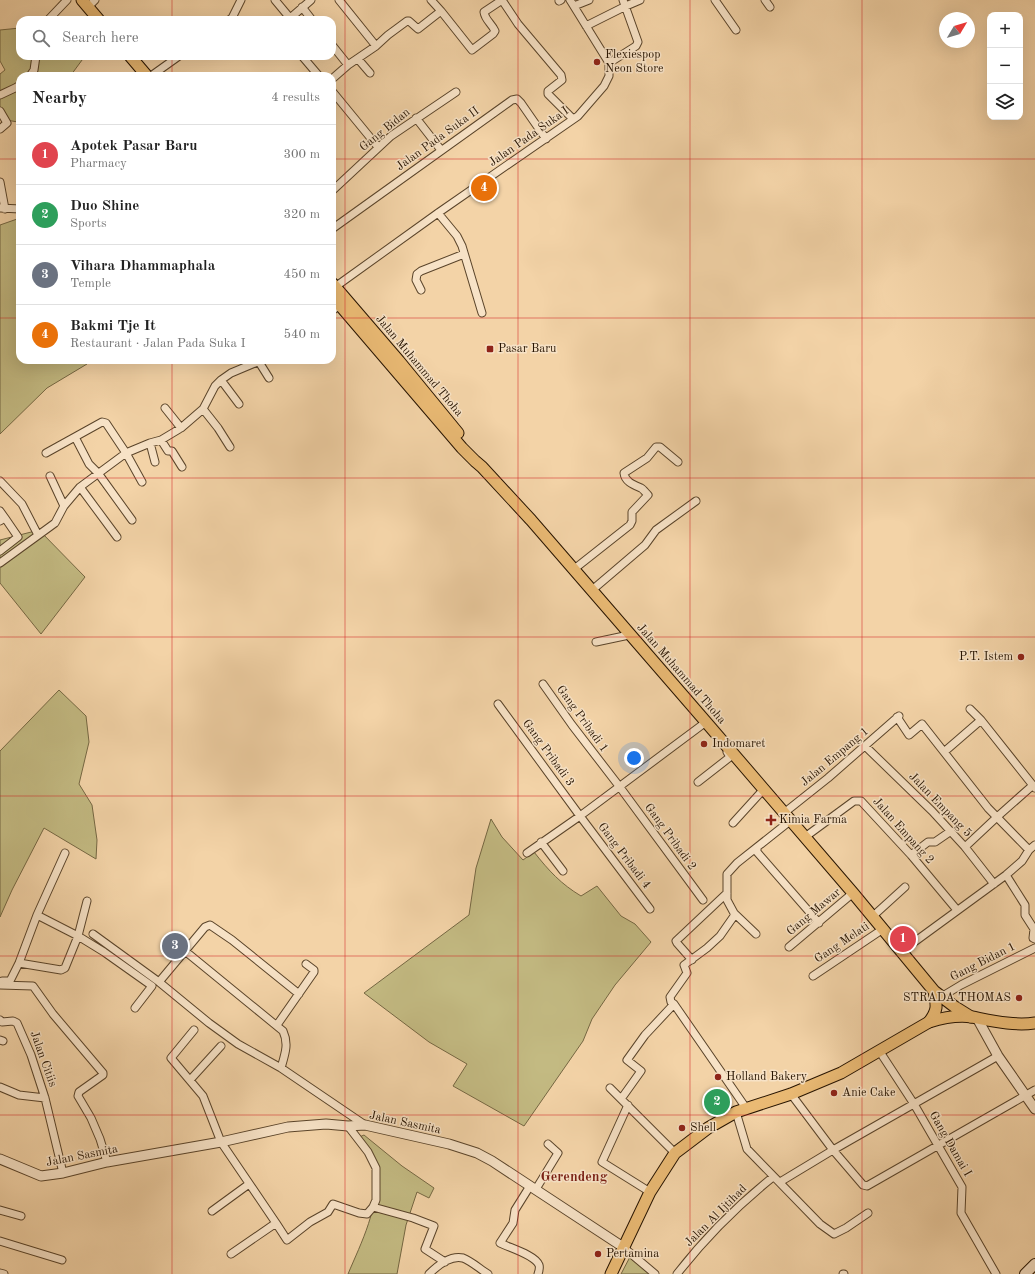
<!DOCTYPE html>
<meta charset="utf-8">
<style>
:root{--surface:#fff;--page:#f2f2f2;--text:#222;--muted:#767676;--line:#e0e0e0;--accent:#7c3aed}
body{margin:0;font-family:"Old Standard TT",serif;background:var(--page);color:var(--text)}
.controls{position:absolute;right:12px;top:12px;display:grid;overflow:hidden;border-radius:8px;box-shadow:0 4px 16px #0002}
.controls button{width:36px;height:36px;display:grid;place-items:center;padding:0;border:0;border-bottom:1px solid var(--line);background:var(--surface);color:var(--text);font:20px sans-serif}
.compass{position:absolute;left:939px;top:12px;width:36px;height:36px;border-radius:50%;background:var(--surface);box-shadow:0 4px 16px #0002;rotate:52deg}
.you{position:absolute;left:634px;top:758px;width:14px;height:14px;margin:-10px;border:3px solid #fff;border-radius:50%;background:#1a73e8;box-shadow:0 0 0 6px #1a73e833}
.badge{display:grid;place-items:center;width:26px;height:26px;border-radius:50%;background:var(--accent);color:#fff;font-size:13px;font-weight:700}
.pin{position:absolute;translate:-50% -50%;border:2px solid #fff;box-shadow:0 1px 4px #0006}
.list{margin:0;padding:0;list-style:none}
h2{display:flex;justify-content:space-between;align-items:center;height:52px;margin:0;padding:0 16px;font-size:17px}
h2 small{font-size:13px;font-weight:400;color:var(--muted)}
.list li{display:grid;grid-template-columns:26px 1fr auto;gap:12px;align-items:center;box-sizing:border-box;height:60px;padding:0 16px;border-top:1px solid var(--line)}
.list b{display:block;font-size:15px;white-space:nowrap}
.list p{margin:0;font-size:13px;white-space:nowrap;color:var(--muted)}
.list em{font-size:13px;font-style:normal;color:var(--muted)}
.icon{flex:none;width:22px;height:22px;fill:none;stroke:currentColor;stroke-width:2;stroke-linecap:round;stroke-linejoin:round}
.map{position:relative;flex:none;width:1035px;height:1274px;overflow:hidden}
.search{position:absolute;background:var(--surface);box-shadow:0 4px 16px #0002;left:16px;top:16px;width:320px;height:44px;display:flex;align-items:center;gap:10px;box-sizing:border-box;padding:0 14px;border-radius:12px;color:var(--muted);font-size:15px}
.panel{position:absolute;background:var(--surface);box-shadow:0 4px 16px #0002;left:16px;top:72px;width:320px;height:292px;border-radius:12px}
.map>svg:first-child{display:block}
.green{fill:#c3ba82;stroke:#756742}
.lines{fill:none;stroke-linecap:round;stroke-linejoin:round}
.minor-casing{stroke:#5a442a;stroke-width:9}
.tertiary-casing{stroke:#5a442a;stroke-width:11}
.secondary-casing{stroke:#271401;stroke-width:12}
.primary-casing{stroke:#271401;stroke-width:13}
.trunk-casing{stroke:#271401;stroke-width:13}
.minor{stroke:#f7e2c6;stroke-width:7}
.tertiary{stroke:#f7e2c6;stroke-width:9}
.secondary{stroke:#f7e2c6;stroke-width:10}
.primary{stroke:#eaba74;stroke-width:11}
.trunk{stroke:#eaba74;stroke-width:11}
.grid{fill:none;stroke:#d62828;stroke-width:1;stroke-opacity:0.55}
.poi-dot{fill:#8f2418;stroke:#f7e2c6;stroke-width:1.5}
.labels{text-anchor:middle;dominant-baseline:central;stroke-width:3;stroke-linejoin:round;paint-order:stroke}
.poi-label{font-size:12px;fill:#271401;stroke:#f7e2c6;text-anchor:start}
.street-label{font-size:12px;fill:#271401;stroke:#f7e2c6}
.quarter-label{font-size:14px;font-weight:bold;fill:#7a1f14;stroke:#f7e2c6}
</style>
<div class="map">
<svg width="1035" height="1274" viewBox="0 0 1035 1274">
<rect width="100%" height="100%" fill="#f3d3a7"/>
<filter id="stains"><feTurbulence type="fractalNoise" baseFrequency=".005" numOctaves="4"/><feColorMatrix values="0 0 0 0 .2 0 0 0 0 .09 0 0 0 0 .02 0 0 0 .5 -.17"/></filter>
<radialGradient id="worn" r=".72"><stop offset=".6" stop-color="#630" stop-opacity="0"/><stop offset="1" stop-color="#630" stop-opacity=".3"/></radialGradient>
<!-- green -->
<path class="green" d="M20,28V56H85L71,75V76H20V120L18,122L0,119V74L5,70L0,61V30Z
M20,218V360H90L87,364L47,388L0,434V225Z
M39,530L85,577L41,634L0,583V540Z
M59,690L86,716L89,742L79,784L92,805L97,840L96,859L44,828L12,890L0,917V751Z
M491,819L502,837L523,860L534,852C549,871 561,884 581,896L597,886L621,916L635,924L651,942L615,985L592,1019L583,1041L524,1126L453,1086L467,1064L429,1042L364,993L469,915L476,868Z
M364,1135L402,1166L434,1188L429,1198L417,1192L406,1225L397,1274H348C361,1243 381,1205 374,1171C373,1163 361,1146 357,1138Z
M631,1255L652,1274H621Z"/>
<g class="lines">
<!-- minor casing -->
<g class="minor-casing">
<path id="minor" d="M275,0L290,18
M339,0L376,46
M502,0L518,24L561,75L562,80L548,91V94L573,119
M570,0L609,63
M715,0L736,30
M765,0L770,7
M559,1L561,0
M574,6L589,0
M88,7L95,0
M302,7L312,20
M441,11L472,50L493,34L495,31C492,24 485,20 484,12L502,0
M48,20L67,0
M229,20L232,18L241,0
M288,20L311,0
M586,26L626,6L640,0
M332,45L348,65
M302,56L319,76
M358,59L370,73
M30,76L34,70L36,56
M151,76L179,56
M332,79L348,65L376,46L388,35L407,21H409L418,29L441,11L431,0
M332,91L378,147
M0,95L15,88L20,85
M0,111L7,123L0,129
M416,118L441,150
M0,182L5,209
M332,191L391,136L456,92
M0,208L20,209
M438,213L457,236L462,246L482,313
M332,229L512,100L517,99L521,103L546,139
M335,287L438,213L578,116L604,86L609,76V63L636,46L638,42L623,0
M421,290L416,280L417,274L421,271L464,254
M332,311L343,302
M259,362L269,378
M221,380L239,404
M165,408L181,428
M203,409L218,428L230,447
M75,437L89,464L98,473L132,520
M161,440L168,451H172L182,467
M150,443L155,462
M46,453L102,422L106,423L126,453
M126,453L142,482
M50,476L64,506
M0,481L22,504L38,535
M80,487L117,537
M0,511L5,518
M0,521L5,518L18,537L0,551
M0,563L55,523L64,506L80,487L126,453L150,443L161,440L181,428L203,409L215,386L221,380L231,373L262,360
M573,570L630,525L632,521V512L648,495C646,493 643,489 641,488C634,485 625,482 624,473L647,458L656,447H660L678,462
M591,591L645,545L656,530L696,501
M596,642L629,635
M543,684L572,725L619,786L703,900
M498,704L580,816L650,909
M970,709L981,720L1035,788
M897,717L909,735L922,724L988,808L1029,850
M865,746L932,811L965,847L994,884
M944,752L981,720
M698,782L730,757L727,752L729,750
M784,813L828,778L899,716
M733,823L763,790
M805,837L854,801H861L911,855L957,910
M541,842L563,871
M965,847L997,817L1033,785
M757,848V852L819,923
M527,853L580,816L706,722
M911,855L928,842H935L951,831
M1006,875L1025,905V915L1034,929L1033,938L1035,939
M87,901L78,936L104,952L152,986L135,1008
M734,913V916L720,936L707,948L684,965L687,973L670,997L671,1002L674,1004L746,1108
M872,917L905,887
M93,934L159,982L209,1023L238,1044L281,1068L365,1125
M756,934L734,913L727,900V874L737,863L790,821
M789,947L853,893
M185,951L283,1031C289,1044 285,1054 281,1068
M902,951L1006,875L1022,861L1029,850L1035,845
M692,960L677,943L676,941L727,893
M19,963L61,970L65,968L78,936L37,915L65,853
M813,976L883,929
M2,981H10L19,963L37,915
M159,982L205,927L210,925L232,940L299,994
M0,985L33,986L53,1014L103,1073V1075L79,1092L78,1096L91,1118L100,1139L107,1162
M941,997L961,985L1035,948
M0,1020L2,1022L13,1021L17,1023L31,1055L45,1098L63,1173
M277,1025L314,972V970L306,964
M194,1030L171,1058L203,1096L221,1142L276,1223L231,1254
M0,1040L3,1041
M880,1052L914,1104L962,1187L961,1213L996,1274
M190,1080L221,1046
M0,1087L19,1095L45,1098
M610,1088L675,1153
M791,1094L833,1150L863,1185L867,1186L1035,1090
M621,1099L641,1071L627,1060L645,1035L674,1004
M628,1105L602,1162L650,1192
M736,1112L747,1149L820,1224L834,1234L846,1228L868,1213
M780,1182L833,1150L998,1056
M530,1186L515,1210L513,1223L500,1243C510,1248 535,1255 539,1265C540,1268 539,1271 538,1274
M536,1189L558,1153L548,1144
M373,1207L413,1218L434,1226L425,1249L445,1262
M0,1210L21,1216
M212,1211L249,1184
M276,1223L287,1240L310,1222L328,1212L333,1204L359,1213L367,1214L373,1207L376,1200V1168L368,1152L348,1126
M0,1241L62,1260
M623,1247L655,1274
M0,1273L4,1274
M429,1274C437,1266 450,1255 463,1258C471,1261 480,1269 488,1274
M677,1274C705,1238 738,1205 773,1177
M843,1274H844"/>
</g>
<!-- tertiary casing -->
<g class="tertiary-casing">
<path id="tertiary" d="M977,1018L998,1056L1035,1109
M0,1159L41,1176L63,1173L107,1162L221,1142L288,1127L326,1124L348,1126L365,1125L449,1144L477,1153L492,1161L623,1247"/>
</g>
<!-- secondary casing -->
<g class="secondary-casing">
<path id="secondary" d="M1025,1274L1035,1264"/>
</g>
<!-- primary casing -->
<g class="primary-casing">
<path id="primary" d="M82,0L99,20
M130,56L147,76
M332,283L399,361L458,433
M332,296L462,448L475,461L482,467L531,520L706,722L853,893L934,991L955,1007L971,1017
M929,1022C938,1010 937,1006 934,991"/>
</g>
<!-- trunk casing -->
<g class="trunk-casing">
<path id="trunk" d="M611,1274L650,1192L675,1153L683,1147L708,1128L736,1112L791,1094L841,1073L929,1022C942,1018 959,1015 972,1017C993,1021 1014,1026 1035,1023"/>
</g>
<!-- minor -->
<use href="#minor" class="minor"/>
<!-- tertiary -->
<use href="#tertiary" class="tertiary"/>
<!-- secondary -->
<use href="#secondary" class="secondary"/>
<!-- primary -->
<use href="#primary" class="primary"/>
<!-- trunk -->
<use href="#trunk" class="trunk"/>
</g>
<!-- grid -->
<path class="grid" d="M172,0V20M345,0V1274M518,0V1274M690,0V1274M862,0V1274M172,56V76M0,159H20M332,159H1035M0,318H20M332,318H1035M172,360V1274M0,478H1035M0,637H1035M0,796H1035M0,956H1035M0,1115H1035"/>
<!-- markers -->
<g class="poi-dot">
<circle cx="597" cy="62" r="4"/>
<rect x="486" y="345" width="8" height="8" rx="2"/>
<circle cx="1021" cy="657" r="4"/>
<circle cx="704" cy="744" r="4"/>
<path d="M769 814h4v4h4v4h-4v4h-4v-4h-4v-4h4z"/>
<circle cx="1019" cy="998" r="4"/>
<circle cx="718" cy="1077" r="4"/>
<circle cx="834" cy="1093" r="4"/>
<circle cx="682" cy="1128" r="4"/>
<circle cx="598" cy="1254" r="4"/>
</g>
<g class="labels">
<!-- poi labels -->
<g class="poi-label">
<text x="605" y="55">Flexiespop<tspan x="605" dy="14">Neon Store</tspan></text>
<text x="498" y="349">Pasar Baru</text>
<text x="1013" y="657" text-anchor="end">P.T. Istem</text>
<text x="712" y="744">Indomaret</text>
<text x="779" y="820">Kimia Farma</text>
<text x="1011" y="998" text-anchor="end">STRADA THOMAS</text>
<text x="726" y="1077">Holland Bakery</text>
<text x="842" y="1093">Anie Cake</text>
<text x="690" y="1128">Shell</text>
<text x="606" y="1254">Pertamina</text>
</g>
<!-- street labels -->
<g class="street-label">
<text transform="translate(385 130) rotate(-39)">Gang Bidan</text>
<text transform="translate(529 137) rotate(-35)">Jalan Pada Suka I</text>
<text transform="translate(438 139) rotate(-36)">Jalan Pada Suka II</text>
<text transform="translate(419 366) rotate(50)">Jalan Muhammad Thoha</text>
<text transform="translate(681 674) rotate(49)">Jalan Muhammad Thoha</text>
<text transform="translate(582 719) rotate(54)">Gang Pribadi 1</text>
<text transform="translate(548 753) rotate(54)">Gang Pribadi 3</text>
<text transform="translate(835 757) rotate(-40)">Jalan Empang 1</text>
<text transform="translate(940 805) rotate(46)">Jalan Empang 5</text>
<text transform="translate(903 831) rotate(48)">Jalan Empang 2</text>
<text transform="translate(670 837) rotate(54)">Gang Pribadi 2</text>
<text transform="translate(624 856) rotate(53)">Gang Pribadi 4</text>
<text transform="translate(814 912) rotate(-40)">Gang Mawar</text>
<text transform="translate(842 943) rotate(-34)">Gang Melati</text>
<text transform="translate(983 962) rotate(-27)">Gang Bidan 1</text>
<text transform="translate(43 1059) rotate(70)">Jalan Citiis</text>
<text transform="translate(405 1123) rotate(12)">Jalan Sasmita</text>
<text transform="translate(950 1144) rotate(60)">Gang Damai I</text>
<text transform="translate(82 1156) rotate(-11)">Jalan Sasmita</text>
<text transform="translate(716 1216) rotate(-45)">Jalan Al Ijtihad</text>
</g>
<!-- quarter labels -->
<g class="quarter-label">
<text x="574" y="1177">Gerendeng</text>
</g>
</g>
<rect width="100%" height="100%" filter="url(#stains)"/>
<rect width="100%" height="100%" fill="url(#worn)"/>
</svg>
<div class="controls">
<button>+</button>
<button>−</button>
<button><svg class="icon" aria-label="layers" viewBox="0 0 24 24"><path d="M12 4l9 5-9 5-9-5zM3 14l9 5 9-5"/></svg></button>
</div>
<svg class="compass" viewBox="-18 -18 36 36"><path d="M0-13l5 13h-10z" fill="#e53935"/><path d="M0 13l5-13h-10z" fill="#767676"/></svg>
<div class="you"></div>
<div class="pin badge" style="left:903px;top:939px;background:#e0444e">1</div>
<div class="pin badge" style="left:717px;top:1102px;background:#2e9e5b">2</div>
<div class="pin badge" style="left:175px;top:946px;background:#6b7280">3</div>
<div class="pin badge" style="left:484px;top:188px;background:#e8710a">4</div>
<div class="search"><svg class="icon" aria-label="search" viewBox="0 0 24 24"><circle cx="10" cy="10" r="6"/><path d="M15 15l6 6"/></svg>Search here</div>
<section class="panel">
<h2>Nearby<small>4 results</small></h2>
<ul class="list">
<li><span class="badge" style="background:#e0444e">1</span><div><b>Apotek Pasar Baru</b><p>Pharmacy</p></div><em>300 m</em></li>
<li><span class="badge" style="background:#2e9e5b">2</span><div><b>Duo Shine</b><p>Sports</p></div><em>320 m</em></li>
<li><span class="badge" style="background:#6b7280">3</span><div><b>Vihara Dhammaphala</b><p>Temple</p></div><em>450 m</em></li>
<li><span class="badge" style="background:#e8710a">4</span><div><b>Bakmi Tje It</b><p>Restaurant · Jalan Pada Suka I</p></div><em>540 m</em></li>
</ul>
</section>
</div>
